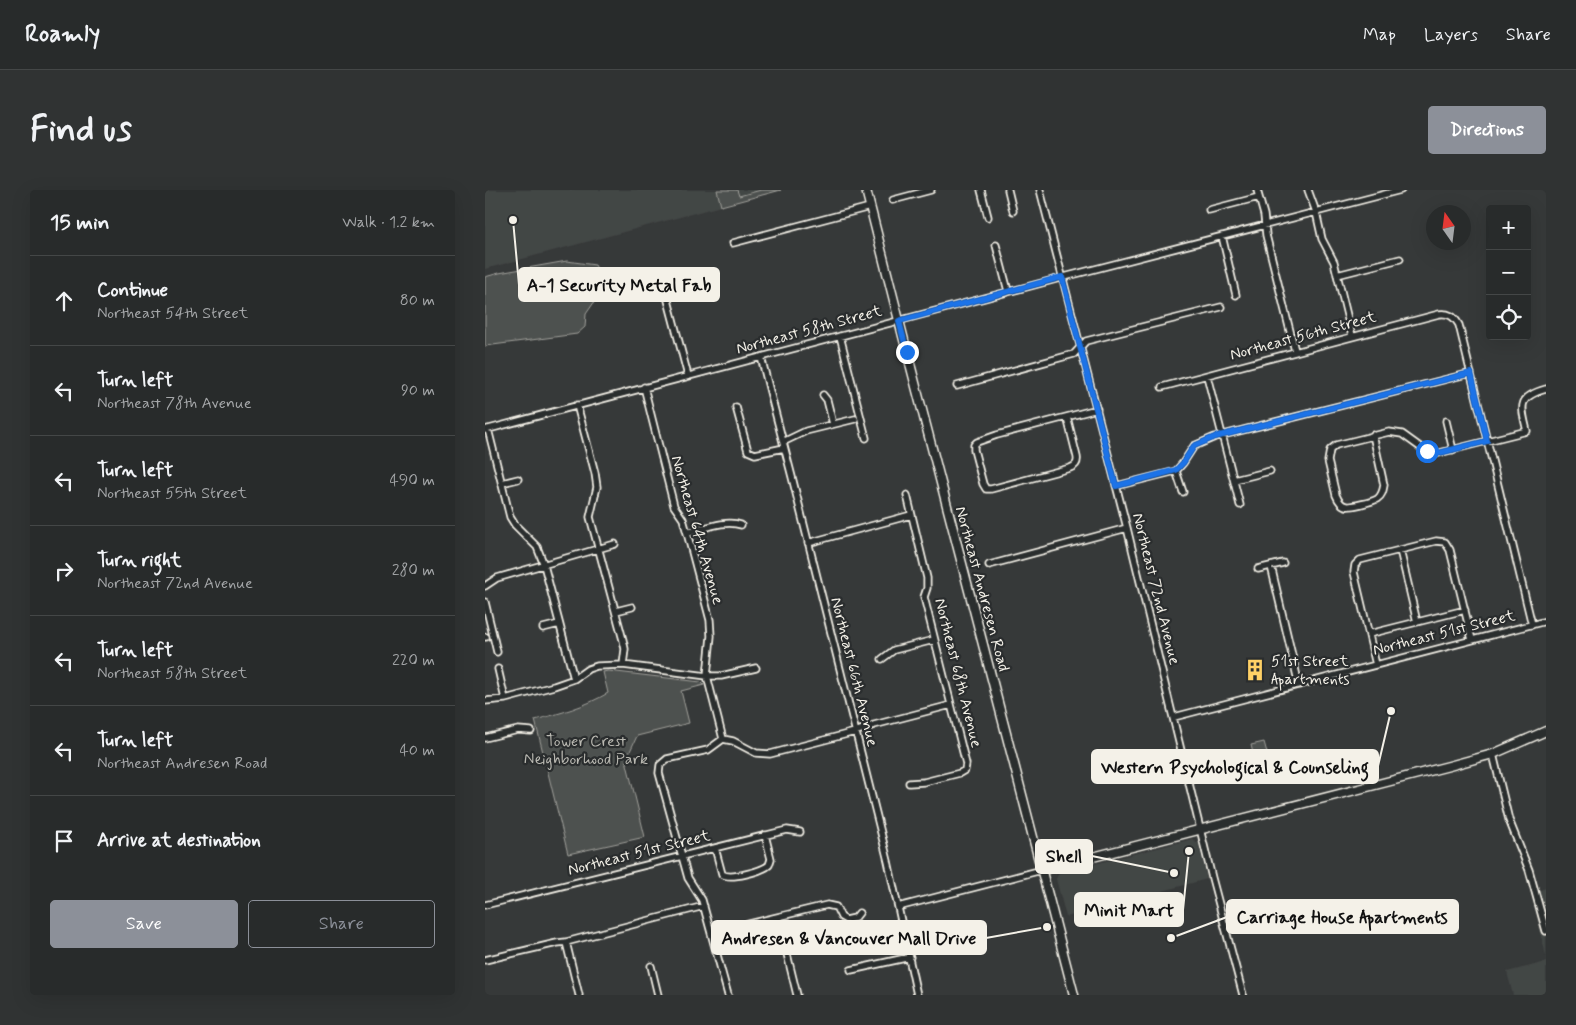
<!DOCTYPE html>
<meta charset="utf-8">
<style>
:root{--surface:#282b2b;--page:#303333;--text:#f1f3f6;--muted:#a5a7a9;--line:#444747;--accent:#8c9099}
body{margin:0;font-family:Mynerve,sans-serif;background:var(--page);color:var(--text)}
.controls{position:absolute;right:15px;top:15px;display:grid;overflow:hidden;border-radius:5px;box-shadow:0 5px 20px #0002}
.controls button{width:45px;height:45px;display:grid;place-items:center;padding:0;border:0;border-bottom:1px solid var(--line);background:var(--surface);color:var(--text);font:25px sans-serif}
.compass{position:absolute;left:941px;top:15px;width:45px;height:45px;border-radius:50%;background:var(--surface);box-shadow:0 5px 20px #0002;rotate:346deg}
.stop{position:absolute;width:15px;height:15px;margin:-11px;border:4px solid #1a73e8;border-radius:50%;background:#fff}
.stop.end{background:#1a73e8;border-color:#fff;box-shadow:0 1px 5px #0008}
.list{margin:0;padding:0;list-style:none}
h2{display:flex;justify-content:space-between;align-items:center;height:65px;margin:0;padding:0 20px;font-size:21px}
h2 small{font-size:16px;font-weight:400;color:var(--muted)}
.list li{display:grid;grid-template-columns:32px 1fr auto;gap:15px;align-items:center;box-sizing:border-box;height:90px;padding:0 20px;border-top:1px solid var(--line)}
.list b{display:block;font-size:19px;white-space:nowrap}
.list p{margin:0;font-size:16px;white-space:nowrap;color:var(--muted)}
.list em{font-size:16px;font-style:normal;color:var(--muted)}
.actions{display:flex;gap:10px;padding:15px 20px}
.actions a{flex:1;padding:11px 0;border:1px solid var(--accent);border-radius:5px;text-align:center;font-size:18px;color:var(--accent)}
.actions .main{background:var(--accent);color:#fff}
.icon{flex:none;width:28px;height:28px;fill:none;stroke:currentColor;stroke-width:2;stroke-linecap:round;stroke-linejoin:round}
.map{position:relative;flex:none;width:1061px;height:805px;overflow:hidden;border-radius:5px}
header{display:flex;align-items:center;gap:30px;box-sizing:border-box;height:70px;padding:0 25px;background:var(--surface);border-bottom:1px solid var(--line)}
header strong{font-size:24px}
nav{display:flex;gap:28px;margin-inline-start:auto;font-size:18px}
.intro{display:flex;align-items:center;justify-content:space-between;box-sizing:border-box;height:120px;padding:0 30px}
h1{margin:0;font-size:35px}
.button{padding:12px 22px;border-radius:5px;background:var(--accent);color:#fff;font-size:18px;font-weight:700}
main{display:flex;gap:30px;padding:0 30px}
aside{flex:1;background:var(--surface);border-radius:5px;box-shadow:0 5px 20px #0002}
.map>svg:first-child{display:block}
.built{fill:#434645}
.green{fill:#4e514f;stroke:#a1a19c}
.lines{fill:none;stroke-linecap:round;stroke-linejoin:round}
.minor-casing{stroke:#f4f1e8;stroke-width:9}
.major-casing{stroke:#f4f1e8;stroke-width:11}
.minor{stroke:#2a2d2e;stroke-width:5.5}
.major{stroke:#2a2d2e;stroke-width:8}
.route{stroke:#1a73e8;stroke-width:6}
.labels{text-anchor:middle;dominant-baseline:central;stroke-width:4.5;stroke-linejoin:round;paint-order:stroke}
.street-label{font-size:16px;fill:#f4f1e8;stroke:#2a2d2e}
.poi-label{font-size:16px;fill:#f4f1e8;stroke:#2a2d2e;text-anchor:start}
.park-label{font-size:16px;fill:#bab9b2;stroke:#2a2d2e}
.leader{fill:none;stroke:#f4f1e8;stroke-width:2}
.callout-dot{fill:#f4f1e8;stroke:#2a2d2e;stroke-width:2}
.callout{fill:#f4f1e8;stroke:#f4f1e8;stroke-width:2}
.callout-label{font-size:18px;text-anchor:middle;font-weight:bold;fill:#111}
</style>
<header>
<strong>Roamly</strong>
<nav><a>Map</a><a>Layers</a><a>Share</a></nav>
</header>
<div class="intro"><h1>Find us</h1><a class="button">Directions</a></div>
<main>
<aside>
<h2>15 min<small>Walk · 1.2 km</small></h2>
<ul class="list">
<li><svg class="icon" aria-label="ahead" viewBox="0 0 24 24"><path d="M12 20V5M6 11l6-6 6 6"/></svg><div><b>Continue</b><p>Northeast 54th Street</p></div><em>80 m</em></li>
<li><svg class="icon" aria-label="left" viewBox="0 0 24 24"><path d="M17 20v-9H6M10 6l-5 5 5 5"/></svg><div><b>Turn left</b><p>Northeast 78th Avenue</p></div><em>90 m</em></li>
<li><svg class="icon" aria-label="left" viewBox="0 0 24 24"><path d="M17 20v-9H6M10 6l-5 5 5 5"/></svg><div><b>Turn left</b><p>Northeast 55th Street</p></div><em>490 m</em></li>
<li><svg class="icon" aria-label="right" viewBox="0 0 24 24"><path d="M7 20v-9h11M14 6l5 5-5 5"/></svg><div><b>Turn right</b><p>Northeast 72nd Avenue</p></div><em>280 m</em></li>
<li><svg class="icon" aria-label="left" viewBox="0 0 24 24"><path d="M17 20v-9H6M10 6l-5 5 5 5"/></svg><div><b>Turn left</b><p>Northeast 58th Street</p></div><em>220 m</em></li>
<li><svg class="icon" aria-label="left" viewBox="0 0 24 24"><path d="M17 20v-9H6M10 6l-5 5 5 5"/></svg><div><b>Turn left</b><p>Northeast Andresen Road</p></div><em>40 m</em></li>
<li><svg class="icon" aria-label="arrive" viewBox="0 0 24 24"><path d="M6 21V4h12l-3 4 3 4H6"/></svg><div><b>Arrive at destination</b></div></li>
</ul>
<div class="actions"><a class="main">Save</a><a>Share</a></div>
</aside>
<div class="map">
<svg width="1061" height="805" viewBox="0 0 1061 805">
<rect width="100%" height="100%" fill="#363939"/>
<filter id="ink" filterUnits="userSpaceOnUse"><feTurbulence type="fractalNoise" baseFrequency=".02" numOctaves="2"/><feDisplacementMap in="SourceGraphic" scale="10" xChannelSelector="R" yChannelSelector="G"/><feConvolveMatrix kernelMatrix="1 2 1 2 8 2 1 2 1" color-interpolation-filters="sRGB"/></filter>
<g filter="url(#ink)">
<!-- built -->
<path class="built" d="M0,0H296L0,79Z
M707,649L713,653L722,689L581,727L571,689L574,683Z
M1061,698V766L1046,703Z
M1061,772V805H1028L1022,782Z"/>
<!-- green -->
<path class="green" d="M232,0H252L254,6L276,0H296L236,16Z
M82,71L110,75L121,95L101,124L100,137L92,144L0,156V87L14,83Z
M123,481L216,492L219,495L196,501L204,533L152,546L141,570L160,647L83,664L50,530C76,523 99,517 123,503L118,482Z
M779,552L786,577L772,580L766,555Z"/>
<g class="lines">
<!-- minor casing -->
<g class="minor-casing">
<path id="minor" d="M496,0L503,27
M523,0L528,21
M555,0L642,338L727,688L758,805
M772,0L779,25L781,45L810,161
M823,0L831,22L837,49L849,72L867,146
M408,10L446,0
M724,20L774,7
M737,46L751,105
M248,53L385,17
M511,55L523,101
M852,85L915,69
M170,90L179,95L203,186
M355,146L381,248
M276,167L307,287L403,671L432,805
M722,186L755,315
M472,196L589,164L601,151L736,117
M159,197L189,316L198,329L202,343L225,430L226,446L222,486L238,549
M677,197L954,124C964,123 969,126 974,135L1047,435
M338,205L342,210L348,234
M92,215L110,283L112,297L105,327L138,450L140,459L138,475
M251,217L263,261L270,264L299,258
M582,227L592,267C593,273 591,276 585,278L506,299H501L498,294L489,260V255L492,252L512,245L612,219
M961,231L968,260
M3,239L25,327L30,335L52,357L59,375L89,489
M0,240L583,86L916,0
M888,245L899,295C898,301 897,306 892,309C887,312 866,317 861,316C856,315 853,310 851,305L843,271L845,260L851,255L904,242L917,244L935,257L950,264L1042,241C1036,216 1032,207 1061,199
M298,252L321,241L370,229
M691,281L698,302
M749,290L785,281
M17,293L33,289
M631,296L691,281L698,273L709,256L730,247L986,183
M422,305L442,388V398L439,407L481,574L480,580L475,583L439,592L424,593
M202,343C219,339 240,329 256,335
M323,353L426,325
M915,360L932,432
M504,375L642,338
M786,376L814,495
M773,379L798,373
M0,396L12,388L130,354
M0,412L12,462
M131,421L147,417
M58,438L74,434
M884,444L980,420
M0,447H1
M397,469L409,460L449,450
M891,475L869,382L870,375L875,370L951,351L960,352L965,360L987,450
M13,479L20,509
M0,511L20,509L69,496L89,489L103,479L112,476L138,475L222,486H236L271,478
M689,527L1061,431
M0,548L33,540L46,541
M1008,564L1024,630L1044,680L1061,741
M230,658L237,684C245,690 277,681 284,675L286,669L280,645
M0,715L302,640L315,642
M413,717L557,680
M293,727L312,805
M226,743L342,715L351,717L356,727L361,730L370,728L374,723
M81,752L94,805
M0,770L72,753L81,752L219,716
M166,776L173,805
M366,780L425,767
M243,805L217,710L203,688L174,583L175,575L182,569L223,560L238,549L248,551L271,563L285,564L370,542L389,535L466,515"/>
</g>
<!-- major casing -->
<g class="major-casing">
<path id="major" d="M381,0L422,162L589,805
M557,680L964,576L1008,564L1061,541"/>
</g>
<!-- minor -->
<use href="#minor" class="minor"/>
<!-- major -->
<use href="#major" class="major"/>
</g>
</g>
<g class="lines" filter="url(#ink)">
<!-- route -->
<path class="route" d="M422,162L414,131L577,87L631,296L691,280L698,273L709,256L730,247L986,183L1002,251L950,264L942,261"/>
</g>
<!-- icons -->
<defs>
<g id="building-bare" transform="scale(1.725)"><path d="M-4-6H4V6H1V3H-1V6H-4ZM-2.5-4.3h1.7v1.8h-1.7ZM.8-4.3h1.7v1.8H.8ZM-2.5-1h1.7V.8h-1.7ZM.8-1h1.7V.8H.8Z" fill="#ffd166" stroke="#2a2d2e" stroke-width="2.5" paint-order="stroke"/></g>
</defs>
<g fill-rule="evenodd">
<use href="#building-bare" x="770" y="480"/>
</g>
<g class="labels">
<!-- street labels -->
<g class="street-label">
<text transform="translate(324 140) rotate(-15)">Northeast 58th Street</text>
<text transform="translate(818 146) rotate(-15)">Northeast 56th Street</text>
<text transform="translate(212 340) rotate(74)">Northeast 64th Avenue</text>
<text transform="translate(497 399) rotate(75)">Northeast Andresen Road</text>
<text transform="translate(671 399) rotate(76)">Northeast 72nd Avenue</text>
<text transform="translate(959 443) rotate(-14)">Northeast 51st Street</text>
<text transform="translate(369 482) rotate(76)">Northeast 66th Avenue</text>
<text transform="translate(473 483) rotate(76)">Northeast 68th Avenue</text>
<text transform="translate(154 663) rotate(-14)">Northeast 51st Street</text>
</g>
<!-- poi labels -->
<g class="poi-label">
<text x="786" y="471">51st Street<tspan x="786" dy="18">Apartments</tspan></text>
</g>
<!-- park labels -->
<g class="park-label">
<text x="101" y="551">Tower Crest<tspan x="101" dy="18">Neighborhood Park</tspan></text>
</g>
</g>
<!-- callouts -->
<path class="leader" d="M28 30L34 95M906 521L893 576M689 683L607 666M704 661L698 720M686 748L742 727M562 737L501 748"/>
<g class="callout-dot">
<circle cx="28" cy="30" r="5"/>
<circle cx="906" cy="521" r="5"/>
<circle cx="689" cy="683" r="5"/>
<circle cx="704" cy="661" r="5"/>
<circle cx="686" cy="748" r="5"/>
<circle cx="562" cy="737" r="5"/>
</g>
<g class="callout">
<rect x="34" y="78" width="200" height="33" rx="5"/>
<rect x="607" y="560" width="286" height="33" rx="5"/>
<rect x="551" y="650" width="56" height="33" rx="5"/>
<rect x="590" y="703" width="108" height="33" rx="5"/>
<rect x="742" y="710" width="231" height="33" rx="5"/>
<rect x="227" y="731" width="274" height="33" rx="5"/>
</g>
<g class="callout-label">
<text x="134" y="101">A-1 Security Metal Fab</text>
<text x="750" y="583">Western Psychological &amp; Counseling</text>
<text x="579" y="672">Shell</text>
<text x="644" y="726">Minit Mart</text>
<text x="857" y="733">Carriage House Apartments</text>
<text x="364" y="754">Andresen &amp; Vancouver Mall Drive</text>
</g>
</svg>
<div class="controls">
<button>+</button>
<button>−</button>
<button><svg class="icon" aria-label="locate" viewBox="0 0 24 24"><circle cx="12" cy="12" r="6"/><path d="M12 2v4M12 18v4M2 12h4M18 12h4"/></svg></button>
</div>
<svg class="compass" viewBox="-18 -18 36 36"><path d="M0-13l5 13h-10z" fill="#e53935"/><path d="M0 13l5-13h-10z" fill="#a5a7a9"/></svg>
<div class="stop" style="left:942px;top:261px"></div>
<div class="stop end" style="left:422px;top:162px"></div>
</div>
</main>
